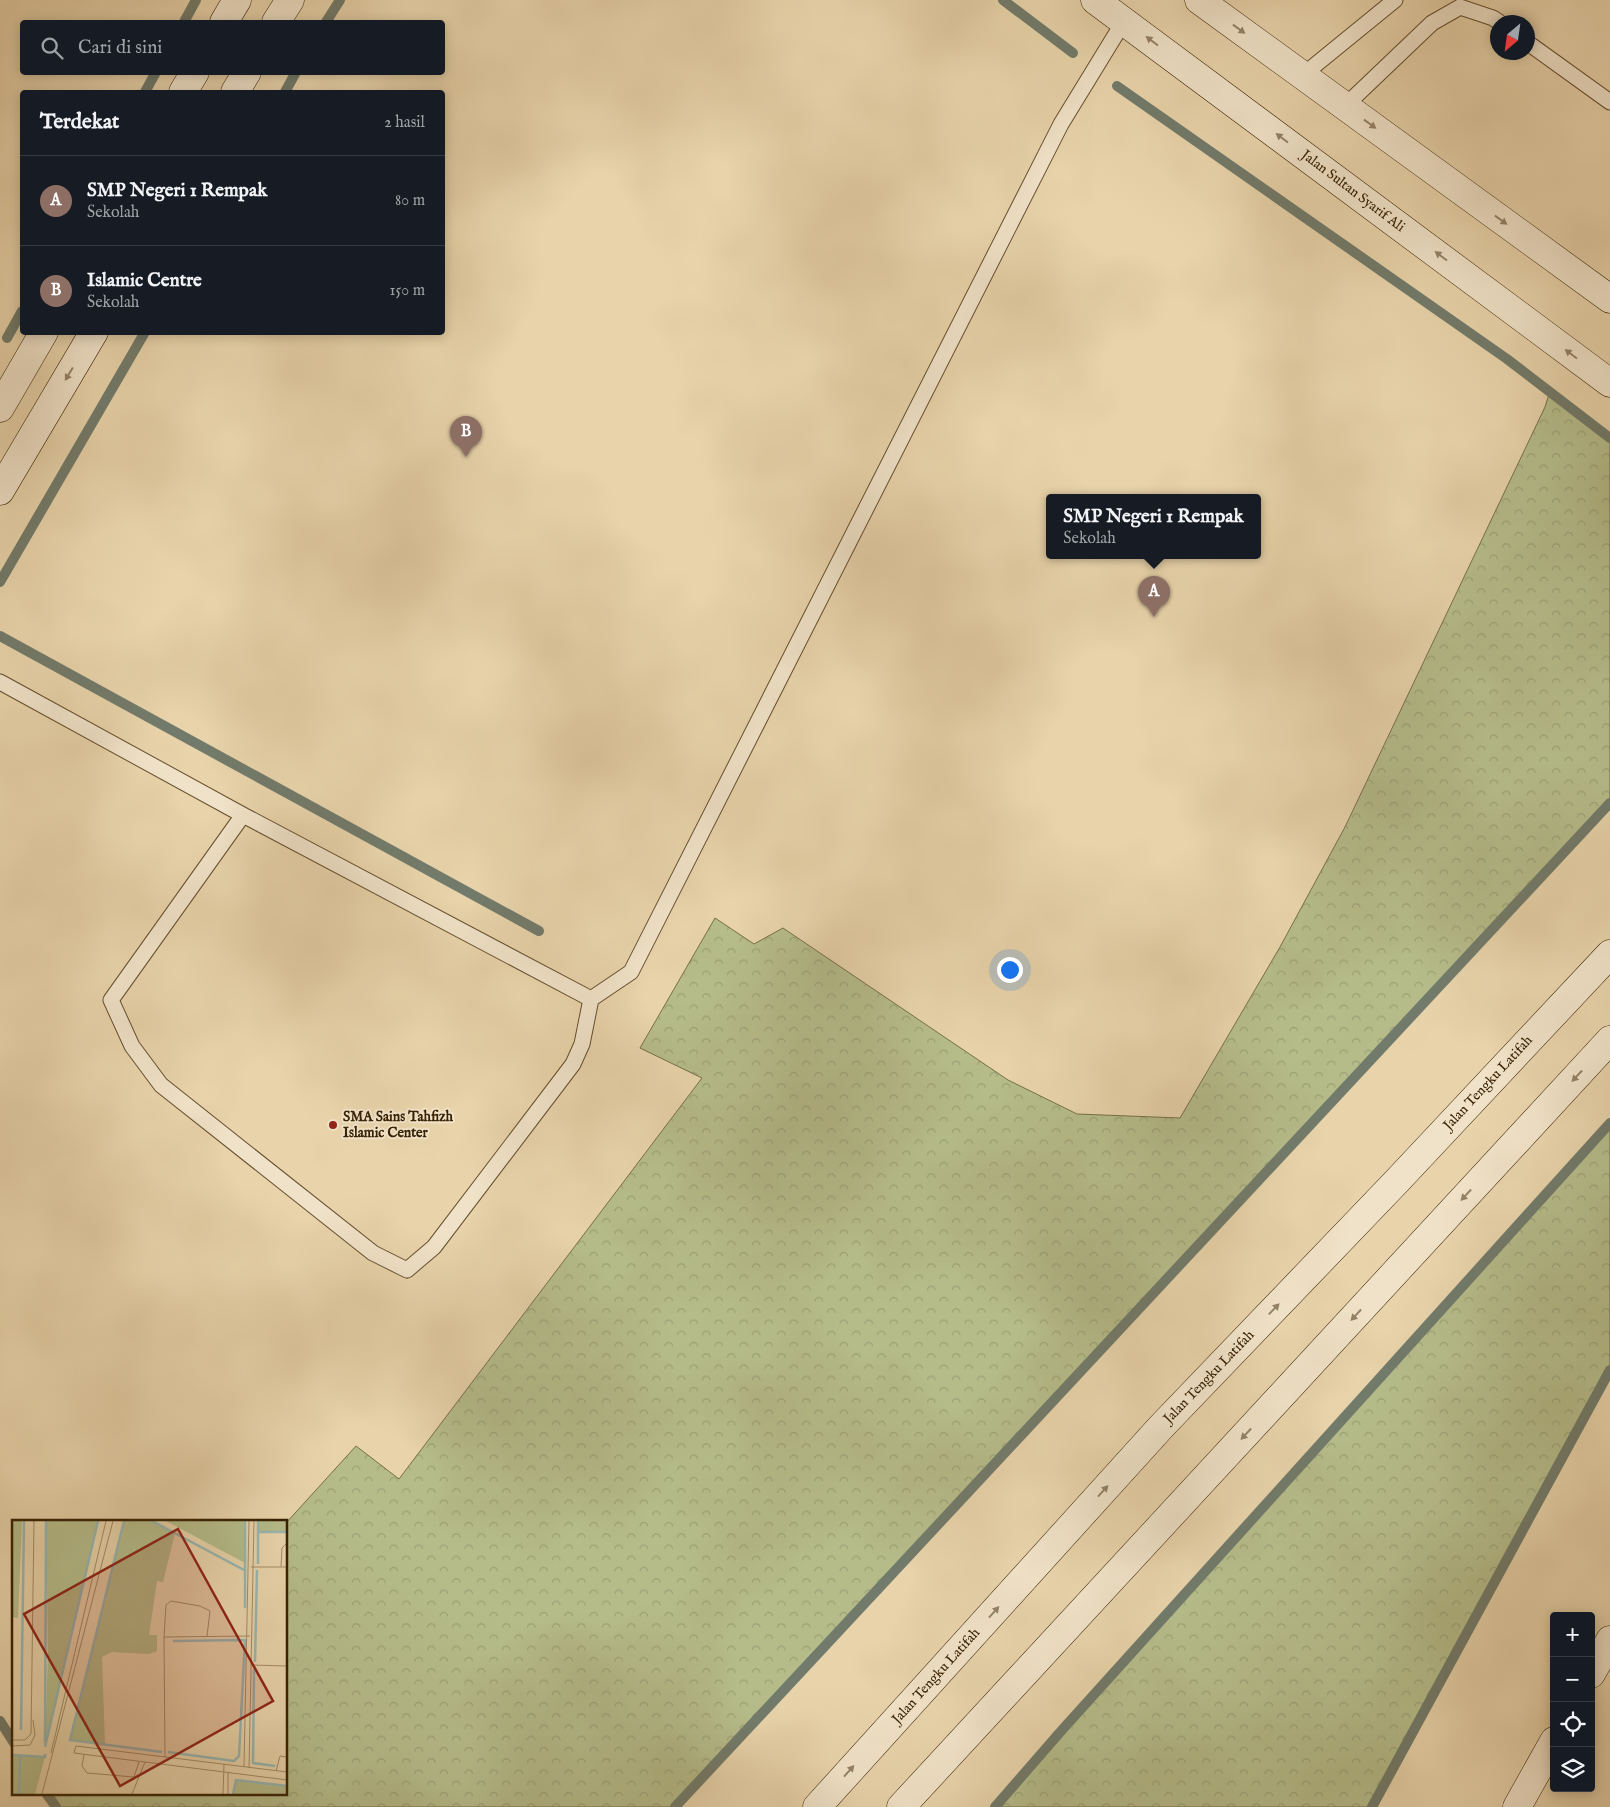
<!DOCTYPE html>
<html lang="id">
<meta charset="utf-8">
<style>
:root{--surface:#171b24;--page:#242831;--text:#f1f3f6;--muted:#9ea1a6;--line:#363941;--accent:#c59692}
body{margin:0;font-family:"IM FELL English",serif;background:var(--page);color:var(--text)}
.controls{position:absolute;right:15px;bottom:15px;display:grid;overflow:hidden;border-radius:5px;box-shadow:0 2px 12px #0003}
.controls button{width:45px;height:45px;display:grid;place-items:center;padding:0;border:0;border-bottom:1px solid var(--line);background:var(--surface);color:var(--text);font:25px sans-serif}
.compass{position:absolute;left:1490px;top:15px;width:45px;height:45px;border-radius:50%;background:var(--surface);box-shadow:0 2px 12px #0003;rotate:209deg}
.you{position:absolute;left:1009px;top:969px;width:18px;height:18px;margin:-12px;border:4px solid #fff;border-radius:50%;background:#1a73e8;box-shadow:0 0 0 8px #1a73e833}
.badge{display:grid;place-items:center;width:32px;height:32px;border-radius:50%;background:var(--accent);color:#fff;font-size:16px;font-weight:700}
.pin{position:absolute;translate:-50% -41px;filter:drop-shadow(0 1px 2px #0008)}
.pin::after{content:'';position:absolute;top:26px;width:18px;height:15px;background:inherit;clip-path:polygon(0 0,100% 0,50% 100%)}
.popup{position:absolute;left:1046px;top:494px;width:215px;height:65px;box-sizing:border-box;display:grid;place-content:center;border-radius:5px;background:var(--surface);filter:drop-shadow(0 1px 4px #0005);font-size:16px;white-space:nowrap;color:var(--muted)}
.popup b{font-size:19px;color:var(--text)}
.popup::after{content:'';position:absolute;left:50%;top:100%;margin-left:-10px;border:10px solid transparent;border-top-color:var(--surface)}
.list{margin:0;padding:0;list-style:none}
h2{display:flex;justify-content:space-between;align-items:center;height:65px;margin:0;padding:0 20px;font-size:21px}
h2 small{font-size:16px;font-weight:400;color:var(--muted)}
.list li{display:grid;grid-template-columns:32px 1fr auto;gap:15px;align-items:center;box-sizing:border-box;height:90px;padding:0 20px;border-top:1px solid var(--line)}
.list b{display:block;font-size:19px;white-space:nowrap}
.list p{margin:0;font-size:16px;white-space:nowrap;color:var(--muted)}
.list em{font-size:16px;font-style:normal;color:var(--muted)}
.icon{flex:none;width:28px;height:28px;fill:none;stroke:currentColor;stroke-width:2;stroke-linecap:round;stroke-linejoin:round}
.map{position:relative;flex:none;width:1610px;height:1807px;overflow:hidden}
.search{position:absolute;background:var(--surface);box-shadow:0 2px 12px #0003;left:20px;top:20px;width:425px;height:55px;display:flex;align-items:center;gap:12px;box-sizing:border-box;padding:0 18px;border-radius:5px;color:var(--muted);font-size:19px}
.panel{position:absolute;background:var(--surface);box-shadow:0 2px 12px #0003;left:20px;top:90px;width:425px;height:245px;border-radius:5px}
.map>svg:first-child{display:block}
.forest{fill:url(#forest-crowns);stroke:#766f46}
.lines{fill:none;stroke-linecap:round;stroke-linejoin:round}
.stream{stroke:#727b6b;stroke-width:10}
.lane-casing{stroke:#644e2d;stroke-width:17}
.secondary-casing{stroke:#382203;stroke-width:29}
.lane{stroke:#f0e2c8;stroke-width:15}
.secondary{stroke:#f0e2c8;stroke-width:28}
.oneway{fill:#948266}
.poi-dot{fill:#8f2418;stroke:#f0e2c8;stroke-width:2}
.labels{text-anchor:middle;dominant-baseline:central;stroke-width:4;stroke-linejoin:round;paint-order:stroke}
.street-label{font-size:14px;fill:#382203;stroke:#f0e2c8}
.poi-label{font-size:14px;font-weight:bold;fill:#382203;stroke:#f0e2c8;text-anchor:start}
.inset-river{fill:none;stroke:#98b6b0;stroke-width:2.5}
.inset-road{fill:none;stroke:#a28c67;stroke-width:1}
.view{fill:#8f2418;fill-opacity:0.15;stroke:#8f2418;stroke-width:2.5}
.inset-edge{fill:none;stroke:#382203;stroke-width:2.5}
</style>
<div class="map">
<svg width="1610" height="1807" viewBox="0 0 1610 1807">
<defs>
<pattern id="forest-crowns" width="20" height="18" patternUnits="userSpaceOnUse" patternTransform="scale(1.25)"><rect width="20" height="18" fill="#b5bc8a"/><path d="M2 6a3 3 0 1 1 6 0M12 15a3 3 0 1 1 6 0" fill="none" stroke="#9ca175"/></pattern>
</defs>
<rect width="100%" height="100%" fill="#e8d3aa"/>
<filter id="stains"><feTurbulence type="fractalNoise" baseFrequency=".004" numOctaves="4"/><feColorMatrix values="0 0 0 0 .2 0 0 0 0 .09 0 0 0 0 .02 0 0 0 .5 -.17"/></filter>
<radialGradient id="worn" r=".72"><stop offset=".6" stop-color="#630" stop-opacity="0"/><stop offset="1" stop-color="#630" stop-opacity=".3"/></radialGradient>
<!-- forest -->
<path class="forest" d="M1550,391L1610,438V803L675,1807H56L46,1793H286V1523L356,1446L399,1479L702,1078L640,1048L715,918L754,944L783,928L1008,1080L1077,1114L1180,1118L1280,947L1345,827L1545,407Z
M1610,1123V1370L1372,1807H995L1062,1730Z"/>
<g class="lines">
<!-- stream -->
<path class="stream" d="M1003,0L1073,53
M184,22L196,0
M326,22L340,0
M1117,86L1507,359L1610,438
M145,92L156,72
M285,92L296,72
M7,338L22,311
M0,582L145,332
M0,636L539,931
M0,1721L14,1743
M46,1793L56,1807
M675,1807L1610,803
M995,1807L1062,1730L1610,1123
M1372,1807L1610,1370"/>
<!-- lane casing -->
<g class="lane-casing">
<path id="lane" d="M1528,43L1610,102
M1303,75L1395,0
M1345,106L1432,23L1460,7L1493,18L1499,22
M0,682L243,815L591,999L631,972L1061,124L1124,21
M243,815L111,1000L132,1046L161,1085L373,1253L407,1270L434,1247L573,1064L582,1044L591,999"/>
</g>
<!-- secondary casing -->
<g class="secondary-casing">
<path id="secondary" d="M1095,0L1610,383
M1199,0L1610,299
M224,22L237,0
M276,22L290,0
M183,92L195,72
M235,92L247,72
M0,408L44,332
M0,491L94,332
M1591,1674L1610,1640
M817,1807L1160,1428L1397,1181L1610,954
M901,1807L1610,1040
M1517,1807L1554,1741"/>
</g>
<!-- lane -->
<use href="#lane" class="lane"/>
<!-- secondary -->
<use href="#secondary" class="secondary"/>
</g>
<!-- one-way arrows -->
<defs><path id="oneway-solid" d="M-6-.8H1V-3.2L6.5 0L1 3.2V.8H-6Z" transform="scale(1.25)"/></defs>
<g class="oneway">
<use href="#oneway-solid" transform="translate(1239 29) rotate(36)"/>
<use href="#oneway-solid" transform="translate(1152 41) rotate(-143)"/>
<use href="#oneway-solid" transform="translate(1370 124) rotate(36)"/>
<use href="#oneway-solid" transform="translate(1282 138) rotate(-143)"/>
<use href="#oneway-solid" transform="translate(1501 220) rotate(36)"/>
<use href="#oneway-solid" transform="translate(1441 256) rotate(-143)"/>
<use href="#oneway-solid" transform="translate(1571 354) rotate(-143)"/>
<use href="#oneway-solid" transform="translate(69 374) rotate(121)"/>
<use href="#oneway-solid" transform="translate(1577 1076) rotate(133)"/>
<use href="#oneway-solid" transform="translate(1466 1195) rotate(133)"/>
<use href="#oneway-solid" transform="translate(1274 1309) rotate(-46)"/>
<use href="#oneway-solid" transform="translate(1356 1315) rotate(133)"/>
<use href="#oneway-solid" transform="translate(1246 1434) rotate(133)"/>
<use href="#oneway-solid" transform="translate(1103 1491) rotate(-48)"/>
<use href="#oneway-solid" transform="translate(994 1612) rotate(-48)"/>
<use href="#oneway-solid" transform="translate(849 1771) rotate(-48)"/>
</g>
<!-- markers -->
<circle class="poi-dot" cx="333" cy="1125" r="5"/>
<g class="labels">
<!-- street labels -->
<g class="street-label">
<text transform="translate(1353 191) rotate(37)">Jalan Sultan Syarif Ali</text>
<text transform="translate(1488 1083) rotate(-47)">Jalan Tengku Latifah</text>
<text transform="translate(1209 1377) rotate(-46)">Jalan Tengku Latifah</text>
<text transform="translate(936 1676) rotate(-48)">Jalan Tengku Latifah</text>
</g>
<!-- poi labels -->
<g class="poi-label">
<text x="343" y="1117">SMA Sains Tahfizh<tspan x="343" dy="16">Islamic Center</tspan></text>
</g>
</g>
<!-- overview -->
<g transform="translate(12 1520)">
<rect width="275" height="275" fill="#e8d3aa"/>
<path d="M0,1H10L6,98L0,97ZM34,1H86L33,227L36,132ZM112,1H140L163,13L151,62L145,61L137,115H145V131L137,134L100,132L90,137L93,225L58,220ZM154,1H233V43ZM246,1H275V12H246ZM224,260L275,266V274H221Z" fill="#b5bc8a"/>
<path d="M0,235L33,237L23,274H0Z" fill="#b5bc8a"/>
<path class="inset-river" d="M112,1L58,220L150,232M140,1L232,50M233,1V88M246,12H275M246,44V1M161,121L232,120M243,142L245,50M242,149L241,243L263,246M9,210L12,1M33,223L34,1M33,227L86,1M156,232L222,241L227,236L233,119M0,235L33,237V234M7,274L8,237M221,274L224,260L275,266"/>
<path class="inset-road" d="M239,47H275M269,47L270,28L275,23M152,117L154,85L159,81L188,86L198,91L195,116M239,145L275,146M0,220H13L19,214L22,1M0,226L18,225L23,215L21,200M39,233L94,1M72,235L70,246L75,253L122,257L127,242M153,238L152,117L238,116M232,247L237,1M237,248L242,1M264,251L268,236L275,237M275,252L64,226L62,233L275,260M30,274L101,1M120,274L133,242M211,274L212,244M216,274V252"/>
<path class="view" d="M166,9L261,181L108,266L12,94Z"/>
<rect width="275" height="275" class="inset-edge"/>
</g>
<rect width="100%" height="100%" filter="url(#stains)"/>
<rect width="100%" height="100%" fill="url(#worn)"/>
</svg>
<div class="controls">
<button>+</button>
<button>−</button>
<button><svg class="icon" aria-label="locate" viewBox="0 0 24 24"><circle cx="12" cy="12" r="6"/><path d="M12 2v4M12 18v4M2 12h4M18 12h4"/></svg></button>
<button><svg class="icon" aria-label="layers" viewBox="0 0 24 24"><path d="M12 4l9 5-9 5-9-5zM3 14l9 5 9-5"/></svg></button>
</div>
<svg class="compass" viewBox="-18 -18 36 36"><path d="M0-13l5 13h-10z" fill="#e53935"/><path d="M0 13l5-13h-10z" fill="#9ea1a6"/></svg>
<div class="you"></div>
<div class="pin badge" style="left:1154px;top:617px;background:#8d6e63">A</div>
<div class="popup"><b>SMP Negeri 1 Rempak</b>Sekolah</div>
<div class="pin badge" style="left:466px;top:457px;background:#8d6e63">B</div>
<div class="search"><svg class="icon" aria-label="search" viewBox="0 0 24 24"><circle cx="10" cy="10" r="6"/><path d="M15 15l6 6"/></svg>Cari di sini</div>
<section class="panel">
<h2>Terdekat<small>2 hasil</small></h2>
<ul class="list">
<li><span class="badge" style="background:#8d6e63">A</span><div><b>SMP Negeri 1 Rempak</b><p>Sekolah</p></div><em>80 m</em></li>
<li><span class="badge" style="background:#8d6e63">B</span><div><b>Islamic Centre</b><p>Sekolah</p></div><em>150 m</em></li>
</ul>
</section>
</div>
